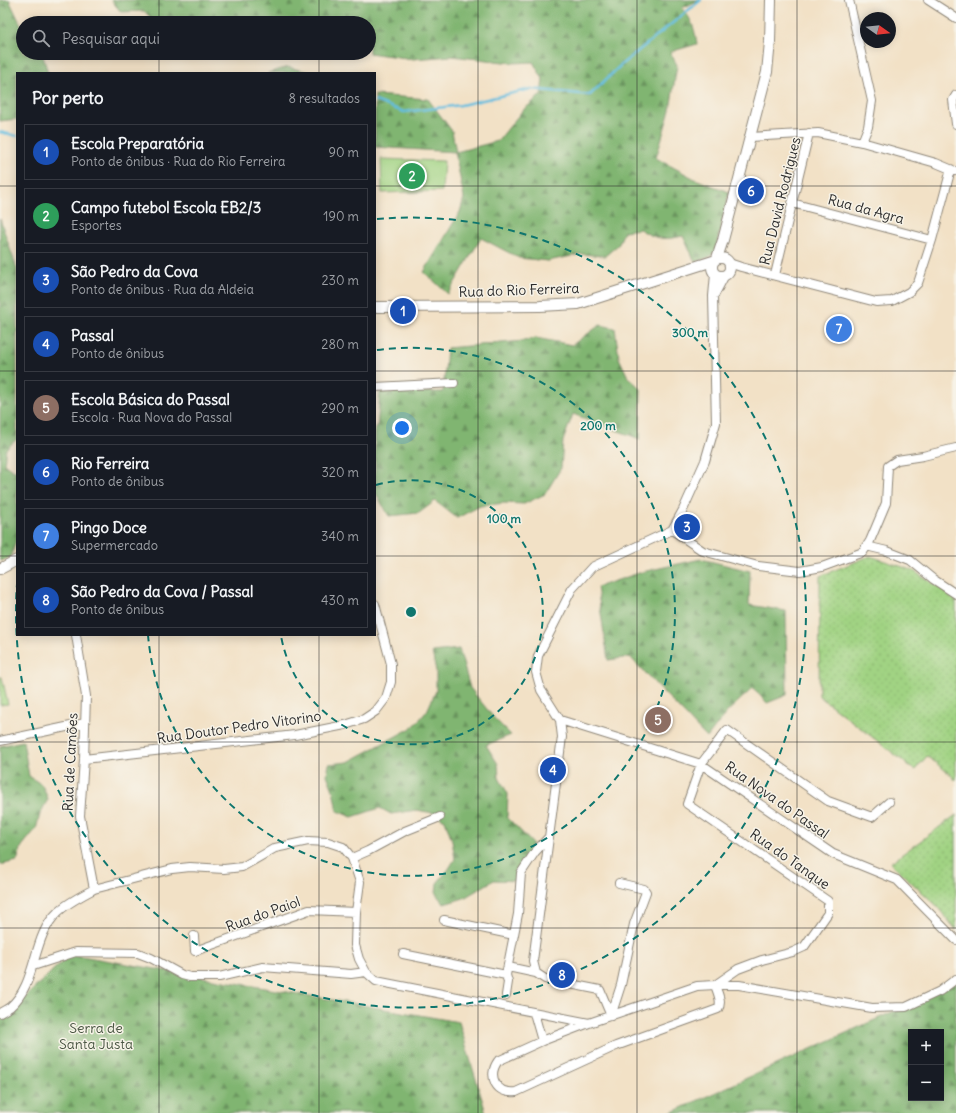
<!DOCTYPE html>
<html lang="pt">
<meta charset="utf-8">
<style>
:root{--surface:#171b24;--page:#20242c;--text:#f1f3f6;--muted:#9ea1a6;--line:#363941;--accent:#d93025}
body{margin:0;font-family:Delius,sans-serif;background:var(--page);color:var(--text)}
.controls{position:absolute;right:12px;bottom:12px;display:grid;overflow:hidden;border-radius:0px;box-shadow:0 2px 10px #0003}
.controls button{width:36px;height:36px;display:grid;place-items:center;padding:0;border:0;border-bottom:1px solid var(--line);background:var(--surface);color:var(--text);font:20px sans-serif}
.compass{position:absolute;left:860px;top:12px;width:36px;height:36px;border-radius:50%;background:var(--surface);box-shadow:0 2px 10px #0003;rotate:105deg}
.you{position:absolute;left:402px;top:428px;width:14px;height:14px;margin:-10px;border:3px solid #fff;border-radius:50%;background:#1a73e8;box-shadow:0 0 0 6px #1a73e833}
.badge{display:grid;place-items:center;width:26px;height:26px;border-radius:50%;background:var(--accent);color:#fff;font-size:13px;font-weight:700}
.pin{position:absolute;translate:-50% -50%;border:2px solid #fff;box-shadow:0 1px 4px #0006}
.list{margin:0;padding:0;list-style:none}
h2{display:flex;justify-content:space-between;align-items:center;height:52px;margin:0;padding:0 16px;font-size:17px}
h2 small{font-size:13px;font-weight:400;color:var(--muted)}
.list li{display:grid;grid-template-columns:26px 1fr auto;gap:12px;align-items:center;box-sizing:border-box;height:56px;margin:0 8px 8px;padding:0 8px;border:1px solid var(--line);border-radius:0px}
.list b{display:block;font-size:15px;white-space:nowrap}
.list p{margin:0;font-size:13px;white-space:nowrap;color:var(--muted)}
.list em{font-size:13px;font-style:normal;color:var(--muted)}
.icon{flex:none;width:22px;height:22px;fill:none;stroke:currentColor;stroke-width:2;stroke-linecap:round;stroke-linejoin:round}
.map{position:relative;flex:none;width:956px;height:1113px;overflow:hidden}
.search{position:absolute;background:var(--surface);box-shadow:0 2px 10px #0003;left:16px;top:16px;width:360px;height:44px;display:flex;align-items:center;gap:10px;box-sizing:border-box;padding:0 14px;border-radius:22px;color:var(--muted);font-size:15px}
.panel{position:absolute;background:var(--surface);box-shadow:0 2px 10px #0003;left:16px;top:72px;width:360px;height:564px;border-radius:0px}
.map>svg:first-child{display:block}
.grass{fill:url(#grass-dots);stroke:#667f57}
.forest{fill:url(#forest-firs);stroke:#56704e;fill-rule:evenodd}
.pitch{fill:#a1d383;stroke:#667f57}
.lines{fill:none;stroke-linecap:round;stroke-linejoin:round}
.stream{stroke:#62bee0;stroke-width:2.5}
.minor-casing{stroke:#8e8678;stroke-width:10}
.tertiary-casing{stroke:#8e8678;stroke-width:12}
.minor{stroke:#fff;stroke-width:8}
.tertiary{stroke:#fff;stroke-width:10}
.grid{fill:none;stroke:#2b2b2b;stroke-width:1;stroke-opacity:0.55}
.ring{fill:none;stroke:#0f766e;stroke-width:2;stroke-dasharray:7 5}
.labels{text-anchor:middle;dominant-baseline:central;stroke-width:3;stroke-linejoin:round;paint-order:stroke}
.street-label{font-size:14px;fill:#2b2b2b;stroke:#f7f3e8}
.park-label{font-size:14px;fill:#485541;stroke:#f7f3e8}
.centre{fill:#0f766e;stroke:#f7f3e8;stroke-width:2}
.ring-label{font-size:12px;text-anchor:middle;font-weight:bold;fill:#0f766e;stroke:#f7f3e8;stroke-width:3;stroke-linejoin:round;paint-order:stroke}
</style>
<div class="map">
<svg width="956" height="1113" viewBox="0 0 956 1113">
<defs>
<pattern id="grass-dots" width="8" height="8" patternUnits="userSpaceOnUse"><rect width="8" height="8" fill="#a1d383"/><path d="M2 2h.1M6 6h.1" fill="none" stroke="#8bb571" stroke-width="1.8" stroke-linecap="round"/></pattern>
<pattern id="forest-firs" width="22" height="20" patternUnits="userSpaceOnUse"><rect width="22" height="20" fill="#80b571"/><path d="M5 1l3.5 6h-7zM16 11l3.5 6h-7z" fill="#69935d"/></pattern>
</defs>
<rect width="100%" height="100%" fill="#f7f3e8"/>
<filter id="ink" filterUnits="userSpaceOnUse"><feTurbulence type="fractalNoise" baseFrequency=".025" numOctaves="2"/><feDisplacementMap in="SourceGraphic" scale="8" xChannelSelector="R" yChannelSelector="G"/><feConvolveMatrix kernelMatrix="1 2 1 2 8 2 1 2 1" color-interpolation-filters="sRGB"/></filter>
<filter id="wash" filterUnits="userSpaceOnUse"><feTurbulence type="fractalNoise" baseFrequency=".012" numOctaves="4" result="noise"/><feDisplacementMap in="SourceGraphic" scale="16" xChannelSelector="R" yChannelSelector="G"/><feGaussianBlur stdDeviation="0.9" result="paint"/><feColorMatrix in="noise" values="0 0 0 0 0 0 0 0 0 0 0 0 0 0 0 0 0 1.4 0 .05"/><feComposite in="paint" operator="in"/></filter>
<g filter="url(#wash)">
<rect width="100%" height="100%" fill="#f2e1c6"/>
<!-- grass -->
<path class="grass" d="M870,556L912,570L956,598V781L950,774L927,756L915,770L819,696L820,576Z
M956,815V930L935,904L890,863Z"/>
<!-- forest -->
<path class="forest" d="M0,0H10V2L23,29V53H41L43,56L48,73H17V119L0,121Z
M111,0H699L682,8C692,19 695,30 697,44L670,52L677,65L670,110L656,158L695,179L729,192L715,252L709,257L695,262L683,236C665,240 656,240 640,229L624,231L619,244L605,256L581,254L548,261L519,258L481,238L448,294L424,272L460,212L464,198L455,152L375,147V95L428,99L452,131L456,152L498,141L522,111L541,95L543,79L533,62L512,63L452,56L413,59L369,53V23H156L144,11L121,12Z
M288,67L312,73H268Z
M0,219L17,269V439L6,449L4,464L13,471H17V537L11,557L0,561Z
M600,325L615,328L619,358L628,377L641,389L640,439L573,414L563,441L561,468L545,494L524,504L504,503L480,506L457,518L435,501L419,513L389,516L375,492V429L377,428L380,392H443L447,348L523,341L536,338L572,345Z
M701,559L750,571L749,605L786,611L787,695L767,703L753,688L727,712L707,738L630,657L608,660L597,587L642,572Z
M459,649L470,688L494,718L511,735L486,745L498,764L499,778L508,794L507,817L533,844L524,860L518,881L494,880L464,898L444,904L436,894L437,883L448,870L455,859L452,840L445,820L433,813L417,810L391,814L380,808L352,817L337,811L333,790L327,775L329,764L348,762L413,727L427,711L436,691V671L432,652Z
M23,741L29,776L42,785L48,799L40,814L36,829L22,846L17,861L0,865V746Z
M70,954L459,1022L486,1113H0V1021Z
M956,983V1113H670ZM911,1032H941V1098H911Z"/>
<!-- pitch -->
<path class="pitch" d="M381,159L444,161L442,191L382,193Z
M0,677H2L8,704L0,705Z"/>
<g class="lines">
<!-- stream -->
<path class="stream" d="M375,101L404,112L461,105L531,89L590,95L622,64L701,0
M0,132L17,136"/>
</g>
</g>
<g filter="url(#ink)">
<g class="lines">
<!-- minor casing -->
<g class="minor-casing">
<path id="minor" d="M849,0L872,101L868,127L862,142
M928,0L956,18
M956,95L953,100L956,124
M750,137L818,133L862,142L936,163L955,171
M792,203L932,240
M729,263L741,267L876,302L892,301L909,292L918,283L932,240L951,169
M775,275L809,133
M715,294L725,275
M375,387L454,383
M672,530L703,551L758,566L800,571L822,567L863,552L870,541L886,503L888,466L897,460L923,456L956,448
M672,530L683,510L705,461L716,423L713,296L715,274
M866,546L887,551L910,560L933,579L956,594
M76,635L86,696L84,759L80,816L94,889
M560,720L701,764L833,854L897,880L956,940
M0,741L85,723
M84,759L295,735L345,725L364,719L376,711L386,698L391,682V664L375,604
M352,858L368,851L405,831L440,817
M444,920L514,935
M194,936L195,951L309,910L356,912
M403,954L506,975
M33,966L76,952L138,953L151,958L182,975L190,977H219L263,967L351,974L366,972
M508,967L536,973
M506,995L508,982L506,975L518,914L521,873L535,852L549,837
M0,1013C3,1011 7,1009 10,1007C38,983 31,937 58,912C67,903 83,895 94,889L172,869L190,867L224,869L242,867L275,848L308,841L328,842L343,847L352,858L360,882L356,912L355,945L359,959L366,972L376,981L589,1023L697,986L715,985H739L872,1008L906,1007L940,991L956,979
M534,1013L542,1041
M611,1016L600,990L545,979L536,973L533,961L562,737L560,720L541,690L536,672L538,656L572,589L592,567L672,530
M611,1016L621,985L634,924L646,892L644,889L619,883
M589,1023L542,1041L498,1061C487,1076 496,1095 516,1092L616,1046L718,1009C723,1002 717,992 715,985L738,969L762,960L793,952L804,947L828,913V901L687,804L701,764L727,730L828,801L872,817L889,802"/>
</g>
<!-- tertiary casing -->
<g class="tertiary-casing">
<path id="tertiary" d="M712 267a9 9 0 1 1 18 0a9 9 0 1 1-18 0Z
M717,258L723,240L767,72L770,42L771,0
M375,307L540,306L578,304L713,261
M0,569L17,560"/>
</g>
<!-- minor -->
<use href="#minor" class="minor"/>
<!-- tertiary -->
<use href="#tertiary" class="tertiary"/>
</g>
</g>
<!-- grid -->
<path class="grid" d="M159,0V23M319,0V23M478,0V1113M637,0V1113M797,0V1113M159,53V73M319,53V73M0,186H17M375,186H956M0,371H17M375,371H956M0,556H17M375,556H956M159,635V1113M319,635V1113M0,742H956M0,928H956"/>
<!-- distance rings -->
<g class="ring">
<path d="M376 485A132 132 0 1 1 281 636"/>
<path d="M377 350A264 264 0 1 1 148 635"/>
<path d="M377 219A395 395 0 1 1 17 584"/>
</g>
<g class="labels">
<!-- street labels -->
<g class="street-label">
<text transform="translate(780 201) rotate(-76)">Rua David Rodrigues</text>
<text transform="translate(866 209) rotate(15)">Rua da Agra</text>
<text transform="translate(519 290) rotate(-2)">Rua do Rio Ferreira</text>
<text transform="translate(239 727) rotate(-8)">Rua Doutor Pedro Vitorino</text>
<text transform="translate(70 762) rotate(-87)">Rua de Camões</text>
<text transform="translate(777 800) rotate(35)">Rua Nova do Passal</text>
<text transform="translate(790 859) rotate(35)">Rua do Tanque</text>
<text transform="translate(263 914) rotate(-20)">Rua do Paiol</text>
</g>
<!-- park labels -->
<g class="park-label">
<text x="96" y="1028">Serra de<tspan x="96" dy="16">Santa Justa</tspan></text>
</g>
</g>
<circle cx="411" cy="612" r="6" class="centre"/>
<g class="ring-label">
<text x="690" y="337">300 m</text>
<text x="598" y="430">200 m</text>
<text x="504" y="523">100 m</text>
</g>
</svg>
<div class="controls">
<button>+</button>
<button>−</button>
</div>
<svg class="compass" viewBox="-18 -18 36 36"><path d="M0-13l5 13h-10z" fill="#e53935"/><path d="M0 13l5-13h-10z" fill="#9ea1a6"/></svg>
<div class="you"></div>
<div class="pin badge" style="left:403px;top:311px;background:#1a4fb4">1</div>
<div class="pin badge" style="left:412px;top:176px;background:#2e9e5b">2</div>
<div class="pin badge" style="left:687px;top:527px;background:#1a4fb4">3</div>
<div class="pin badge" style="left:553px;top:770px;background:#1a4fb4">4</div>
<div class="pin badge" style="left:658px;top:720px;background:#8d6e63">5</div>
<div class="pin badge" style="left:751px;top:191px;background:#1a4fb4">6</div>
<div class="pin badge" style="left:839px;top:329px;background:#3f7fe0">7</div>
<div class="pin badge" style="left:562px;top:975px;background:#1a4fb4">8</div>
<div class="search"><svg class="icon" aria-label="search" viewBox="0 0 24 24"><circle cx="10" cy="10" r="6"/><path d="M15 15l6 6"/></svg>Pesquisar aqui</div>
<section class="panel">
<h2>Por perto<small>8 resultados</small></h2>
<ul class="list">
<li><span class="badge" style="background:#1a4fb4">1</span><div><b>Escola Preparatória</b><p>Ponto de ônibus · Rua do Rio Ferreira</p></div><em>90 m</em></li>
<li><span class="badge" style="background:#2e9e5b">2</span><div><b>Campo futebol Escola EB2/3</b><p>Esportes</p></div><em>190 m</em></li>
<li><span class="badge" style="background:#1a4fb4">3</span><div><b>São Pedro da Cova</b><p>Ponto de ônibus · Rua da Aldeia</p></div><em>230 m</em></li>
<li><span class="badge" style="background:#1a4fb4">4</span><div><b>Passal</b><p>Ponto de ônibus</p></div><em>280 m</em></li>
<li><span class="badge" style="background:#8d6e63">5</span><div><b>Escola Básica do Passal</b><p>Escola · Rua Nova do Passal</p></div><em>290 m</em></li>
<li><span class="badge" style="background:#1a4fb4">6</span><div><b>Rio Ferreira</b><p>Ponto de ônibus</p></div><em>320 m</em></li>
<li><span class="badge" style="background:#3f7fe0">7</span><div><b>Pingo Doce</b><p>Supermercado</p></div><em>340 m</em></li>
<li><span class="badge" style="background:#1a4fb4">8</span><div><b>São Pedro da Cova / Passal</b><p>Ponto de ônibus</p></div><em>430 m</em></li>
</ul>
</section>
</div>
